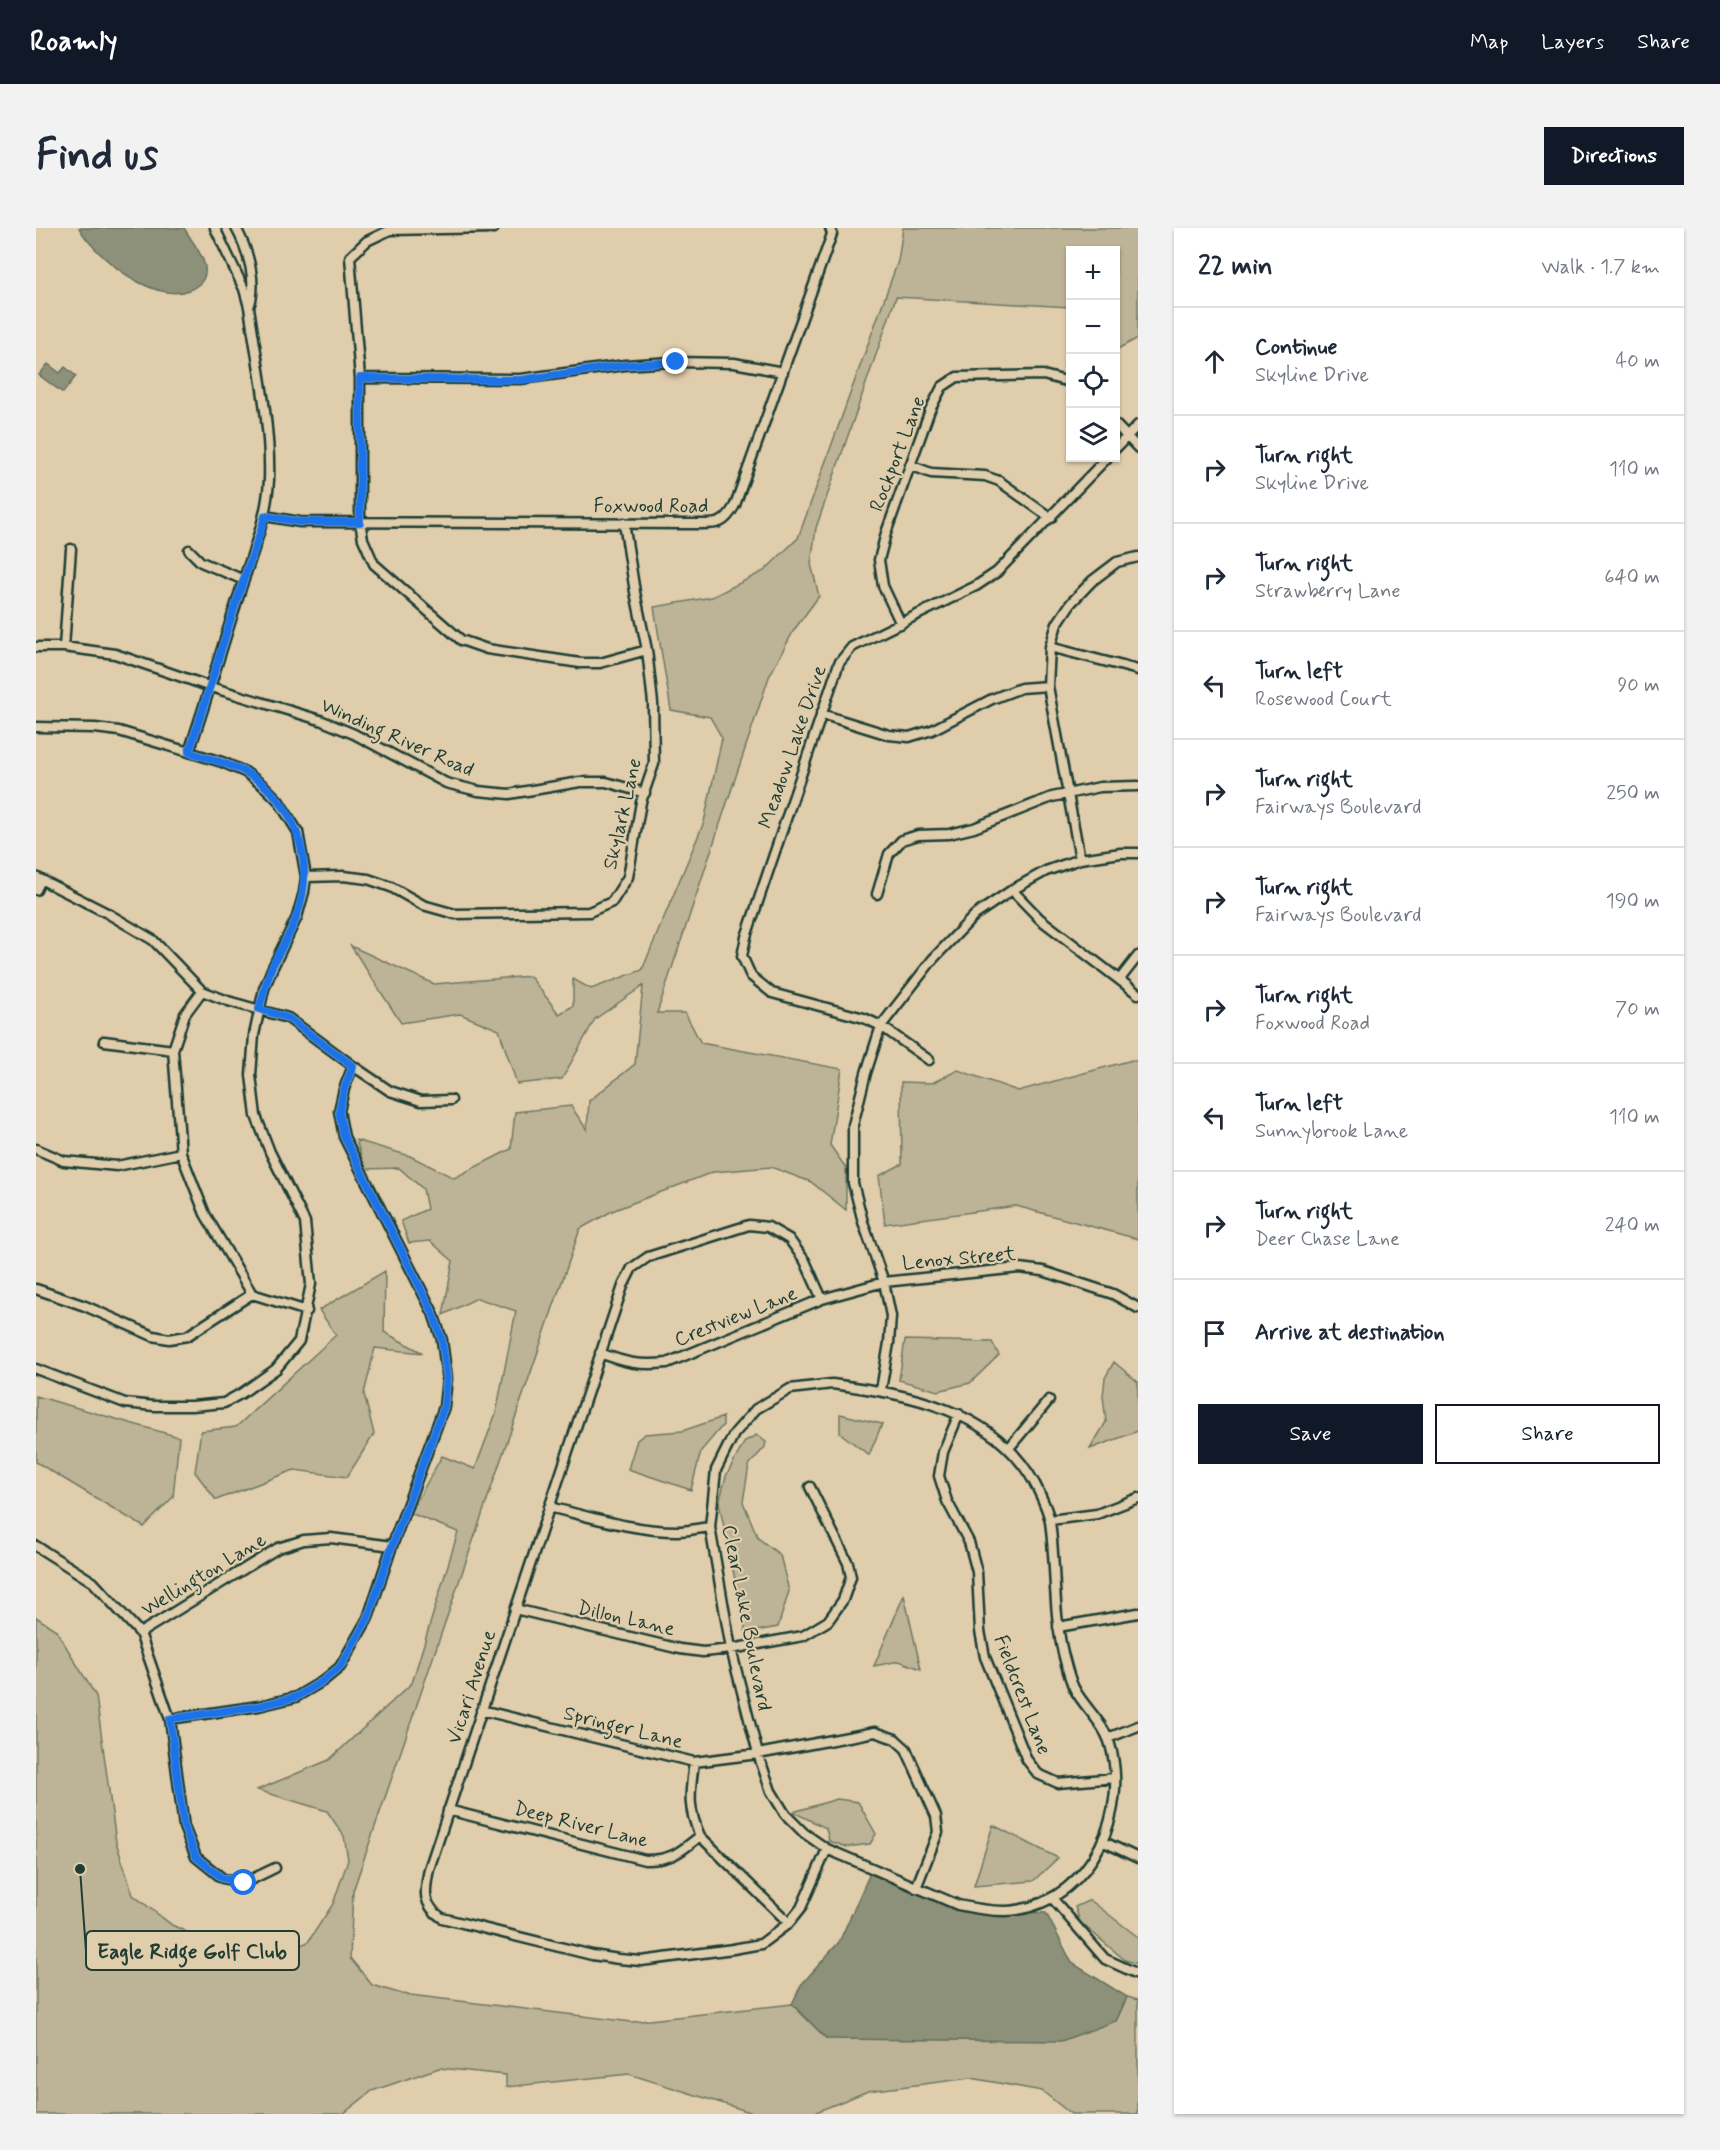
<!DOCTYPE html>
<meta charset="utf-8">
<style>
:root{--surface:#fff;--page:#f2f2f3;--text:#1f2937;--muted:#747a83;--line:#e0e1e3;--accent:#111827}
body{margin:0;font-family:Mynerve,sans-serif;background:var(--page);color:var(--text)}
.controls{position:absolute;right:18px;top:18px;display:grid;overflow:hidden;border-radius:0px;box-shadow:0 2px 4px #0004}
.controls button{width:54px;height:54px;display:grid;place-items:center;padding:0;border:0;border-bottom:2px solid var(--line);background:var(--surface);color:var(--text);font:30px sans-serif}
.stop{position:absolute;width:18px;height:18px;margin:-14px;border:4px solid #1a73e8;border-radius:50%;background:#fff}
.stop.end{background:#1a73e8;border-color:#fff;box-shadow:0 2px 6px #0008}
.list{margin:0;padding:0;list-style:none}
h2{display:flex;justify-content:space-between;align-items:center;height:78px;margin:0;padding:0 24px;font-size:26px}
h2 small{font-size:20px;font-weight:400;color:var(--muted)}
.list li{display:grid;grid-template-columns:39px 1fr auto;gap:18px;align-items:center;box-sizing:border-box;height:108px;padding:0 24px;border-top:2px solid var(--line)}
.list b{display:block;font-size:22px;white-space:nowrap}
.list p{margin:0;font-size:20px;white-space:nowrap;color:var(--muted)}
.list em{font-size:20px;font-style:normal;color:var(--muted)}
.actions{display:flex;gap:12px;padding:18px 24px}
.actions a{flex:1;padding:14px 0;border:2px solid var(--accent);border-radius:0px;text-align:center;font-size:21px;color:var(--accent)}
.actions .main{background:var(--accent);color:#fff}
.icon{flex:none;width:33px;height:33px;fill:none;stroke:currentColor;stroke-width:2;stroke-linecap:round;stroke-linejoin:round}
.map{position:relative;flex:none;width:1102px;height:1886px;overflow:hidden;border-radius:0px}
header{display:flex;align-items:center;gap:36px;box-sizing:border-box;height:84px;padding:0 30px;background:var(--accent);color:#fff}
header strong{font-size:28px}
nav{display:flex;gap:33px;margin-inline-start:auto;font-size:21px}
.intro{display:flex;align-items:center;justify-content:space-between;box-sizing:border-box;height:144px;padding:0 36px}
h1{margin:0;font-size:42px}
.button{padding:15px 27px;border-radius:0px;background:var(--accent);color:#fff;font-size:21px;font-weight:700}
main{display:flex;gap:36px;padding:0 36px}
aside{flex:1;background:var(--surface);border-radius:0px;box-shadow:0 2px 4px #0004}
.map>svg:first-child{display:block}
.green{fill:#bdb396;stroke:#6e7865;stroke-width:1.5}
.water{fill:#8e9179;stroke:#626f5d;stroke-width:1.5}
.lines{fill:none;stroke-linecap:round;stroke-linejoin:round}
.street-casing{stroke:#1f3d34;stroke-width:13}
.street{stroke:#e0cdab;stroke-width:8}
.route{stroke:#1a73e8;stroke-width:8}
.labels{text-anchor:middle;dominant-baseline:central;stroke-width:4.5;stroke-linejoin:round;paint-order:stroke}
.street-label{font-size:20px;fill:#1f3d34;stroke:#e0cdab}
.leader{fill:none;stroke:#1f3d34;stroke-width:2}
.callout-dot{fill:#1f3d34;stroke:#e0cdab;stroke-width:2}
.callout{fill:#e0cdab;stroke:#1f3d34;stroke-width:2}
.callout-label{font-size:21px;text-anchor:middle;font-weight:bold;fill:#1f3d34}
</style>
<header>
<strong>Roamly</strong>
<nav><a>Map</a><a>Layers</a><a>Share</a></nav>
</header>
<div class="intro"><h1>Find us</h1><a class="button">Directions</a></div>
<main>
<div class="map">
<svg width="1102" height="1886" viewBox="0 0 1102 1886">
<rect width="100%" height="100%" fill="#e0cdab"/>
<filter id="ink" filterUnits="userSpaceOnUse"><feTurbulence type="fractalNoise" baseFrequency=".0167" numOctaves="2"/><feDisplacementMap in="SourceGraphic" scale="12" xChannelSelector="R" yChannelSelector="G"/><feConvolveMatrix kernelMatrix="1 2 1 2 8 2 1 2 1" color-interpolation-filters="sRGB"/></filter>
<g filter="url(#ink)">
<!-- green -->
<path class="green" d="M867,0H1102V110L1080,122V22H1034V79L860,69L780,300L775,336L783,368L758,402L733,449L621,785H649L665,815L806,841L794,917L810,940V982L775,954L735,939L677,944L576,983L544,1001L317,1663L314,1730L336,1757L366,1766L596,1794L756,1776L791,1811L1080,1793L1091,1769L1102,1772V1886H1035L1006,1863L935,1850L832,1863L775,1886H720L593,1846L470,1859V1847L403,1840L336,1863L307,1886H0V1389L20,1402L60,1468L80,1614L97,1667L136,1697L167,1712L213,1725H247L272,1714L297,1676L312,1632L308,1608L291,1583L221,1562L293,1532L376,1455L422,1304L374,1285L406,1228L439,1241L460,1185L480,1083L441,1070L407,1087L417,1033L394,1013L373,1015L365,993L391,981L387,961L363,940L329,941L320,912L374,928L418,950L475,921L479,884L535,878L551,902L553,873L599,836L607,758L559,791L526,851L481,856L463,802L424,786L365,795L315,718L398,756L494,748L523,786L537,778V751L555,761L606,742L668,594L686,510L674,489L635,482L618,379L676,369L728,343L762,310L862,33Z
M1096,832L1102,834V1011L980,978L849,996L843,948L866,936L865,854L896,855L922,842L982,863Z
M349,1043L348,1104L387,1125L339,1120L328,1166L338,1206L311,1249L258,1242L180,1272L159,1244L165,1203L200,1199L300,1107L283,1082Z
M869,1112L956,1114L963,1127L934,1155L902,1163L863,1152Z
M1078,1134L1102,1154V1203L1054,1221L1070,1194L1067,1168L1069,1150Z
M0,1168L143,1209L137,1269L108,1299L0,1234Z
M804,1186L846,1196L833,1227L804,1205Z
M687,1189V1197L665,1223L655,1262L592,1241L601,1212L609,1206L646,1203Z
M721,1207L730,1214L729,1219L713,1237L707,1274L722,1310L744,1327L753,1363L742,1399L710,1405L683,1275L690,1248L709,1213Z
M868,1367L885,1441L863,1433L838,1438Z
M801,1571L822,1574L840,1606L834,1616L811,1619L793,1613L790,1600L757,1584Z
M957,1597L1022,1630L997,1653L938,1658Z
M1054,1672L1102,1709V1736L1089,1732L1044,1694L1039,1679Z"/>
<!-- water -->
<path class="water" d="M43,0H148C154,10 163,21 167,32C171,41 170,51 162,57C127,85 60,30 43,0Z
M12,136L24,145L29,139L40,148L27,165L3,147Z
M835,1643L929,1681L1010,1685L1036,1735L1091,1769L1080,1793L1025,1813L791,1811L756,1776L765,1757L803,1714Z"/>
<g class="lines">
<!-- street casing -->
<g class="street-casing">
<path id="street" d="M200,0C212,22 222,55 213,79
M458,0L354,2L331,13L314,29L324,150V294L327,311L338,336L425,412L451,421L544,435H564L611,422
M324,150L485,151L589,137L636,134L698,135L747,144
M1080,197L1102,220
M1080,220L1102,197
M874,237L895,245L949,248L963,253L1015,290
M229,288L264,294L656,296C680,296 687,299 699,277L796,6L794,0
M153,322L165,334L208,352
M865,396L847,358L843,332L850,305L894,182L906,159L921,149L1007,147L1034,154
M0,419H28L79,426L175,459L284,492L318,506L410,555L442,563L473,566L544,554H570L609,565
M28,419L35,321
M1014,419L1102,442
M785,486L853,507L873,509L896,502L956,471L985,460L1012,458
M0,499L59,500L83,503L186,534L209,544L229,559L242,572L262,604L270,649L268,664L261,689L236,741L228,761L218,807L215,847L220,888L234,924L269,994L275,1056L263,1113L240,1141L206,1165L188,1175L156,1178H118L89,1175L0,1141
M153,524C172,467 189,410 207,354C218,320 231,289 233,252C235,197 221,135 213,79L208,61L179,0
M1044,631L1012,458L1014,419L1021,396L1035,375L1056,353L1081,334L1102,329
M0,649L71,685L117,712L166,763L192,773L252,790L317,838L354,863L385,873L415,872
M270,649L307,648L332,651L355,659L387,677L419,686L553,684L576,674L592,649L605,574L618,536L617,475L611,422L599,364L588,295
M0,662L5,652
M976,662L1004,691L1102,766
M841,666L853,626L866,612L882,607L913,606L938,600L1016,569L1031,566L1064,559L1102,558
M1084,751L1102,728
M166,763L149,786L137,822L145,925L169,986L216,1066L271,1083
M68,813L137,822
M893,832L845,798L828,790L736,765L715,748L706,728L710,709L803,435L816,419L940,358L961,344L1071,230
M0,921L28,933L81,938L145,925
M0,1061L49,1078L117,1108L133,1111L151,1108L216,1066
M786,1071L769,1033L753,1011L732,999L713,997L612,1029L596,1040L587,1058L393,1641C389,1662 385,1676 406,1690L556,1727L583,1731L605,1733L697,1721L725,1716L753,1695L765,1680L791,1621
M564,1125C590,1135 604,1138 631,1135L786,1071L848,1054L983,1040L1007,1043L1077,1066L1102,1080
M796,1156C873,1166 959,1182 999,1256C1005,1268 1012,1281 1014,1294C1020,1337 1017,1382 1027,1425C1030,1436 1033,1450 1038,1460C1047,1478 1066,1493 1073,1513C1095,1582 1057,1669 981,1682C963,1685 941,1681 922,1677L791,1621L768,1605L749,1586L735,1563L722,1526L695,1421L674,1299L680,1242L698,1206L720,1181L754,1161Z
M845,1162L853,1115L855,1088L848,1054L827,994L817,955V897L830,845L845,798L897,731L939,687L976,662L1010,643L1044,631L1085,625H1102
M923,1186L907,1224L903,1248L911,1273L933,1314L941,1344L944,1403L949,1429L991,1532L1002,1546L1022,1555L1079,1550
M973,1220L1013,1172
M513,1279C555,1289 598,1303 641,1303C652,1303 663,1300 674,1299
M1014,1292L1061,1286L1102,1270
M0,1318L57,1354L104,1405L134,1491L148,1599L160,1629L186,1650L208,1655L239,1640
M479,1381L644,1421L667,1424L695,1421L767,1408L792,1393L807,1372L815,1349L812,1335L774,1259
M1022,1399L1102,1385
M104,1405L242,1320L268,1312L295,1310L356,1318
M445,1482L658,1534L722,1526L839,1504L859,1511L870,1521L900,1588L902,1604L880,1660
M134,1491L223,1478L260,1469L287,1453L304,1439L332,1390L356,1318L408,1179L411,1150L406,1112L397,1085L308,909L303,883L308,861L317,838
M1072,1510L1102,1498
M658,1534C654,1565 651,1579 664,1608L753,1695
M412,1582L609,1632C636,1632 644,1624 664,1608
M1068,1614L1102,1630
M1016,1670L1069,1731L1102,1746"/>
</g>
<!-- street -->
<use href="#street" class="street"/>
</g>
</g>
<g class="lines" filter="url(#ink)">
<!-- route -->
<path class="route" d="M208,1655L186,1650L160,1629L148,1599L134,1491L223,1478L260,1469L287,1453L304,1439L332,1390L356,1318L408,1179L411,1150L406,1112L397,1085L308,909L303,883L308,861L317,838L252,790L223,781C227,768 230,754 235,741C243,723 255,706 261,687C280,633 260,573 209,544C192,535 171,530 153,524C172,467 188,410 207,354C214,332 223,311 229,288L264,294H324V150L485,152L589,137L640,134"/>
</g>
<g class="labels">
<!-- street labels -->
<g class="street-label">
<text transform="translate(862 226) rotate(-69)">Rockport Lane</text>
<text x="615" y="278">Foxwood Road</text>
<text transform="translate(361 510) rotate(24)">Winding River Road</text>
<text transform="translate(757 519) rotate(-71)">Meadow Lake Drive</text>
<text transform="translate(587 586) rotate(-77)">Skylark Lane</text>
<text transform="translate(923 1031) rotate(-5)">Lenox Street</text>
<text transform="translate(700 1089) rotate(-22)">Crestview Lane</text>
<text transform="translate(168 1347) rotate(-31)">Wellington Lane</text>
<text transform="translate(710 1390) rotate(79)">Clear Lake Boulevard</text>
<text transform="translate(590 1391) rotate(13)">Dillon Lane</text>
<text transform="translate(436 1459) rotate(-72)">Vicari Avenue</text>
<text transform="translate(986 1467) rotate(69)">Fieldcrest Lane</text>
<text transform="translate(587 1500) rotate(14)">Springer Lane</text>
<text transform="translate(545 1597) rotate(14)">Deep River Lane</text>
</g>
</g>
<!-- callouts -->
<path class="leader" d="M44 1641L50 1723"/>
<circle class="callout-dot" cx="44" cy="1641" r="6"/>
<rect class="callout" x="50" y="1703" width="213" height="39" rx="6"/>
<g class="callout-label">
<text x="156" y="1730">Eagle Ridge Golf Club</text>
</g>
</svg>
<div class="controls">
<button>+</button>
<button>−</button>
<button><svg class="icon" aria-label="locate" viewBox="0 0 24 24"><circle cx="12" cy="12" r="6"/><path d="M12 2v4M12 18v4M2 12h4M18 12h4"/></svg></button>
<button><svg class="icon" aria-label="layers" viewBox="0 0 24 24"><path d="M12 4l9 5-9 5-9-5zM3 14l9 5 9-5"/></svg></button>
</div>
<div class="stop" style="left:208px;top:1655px"></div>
<div class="stop end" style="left:640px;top:134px"></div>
</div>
<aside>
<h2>22 min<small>Walk · 1.7 km</small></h2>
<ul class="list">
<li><svg class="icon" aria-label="ahead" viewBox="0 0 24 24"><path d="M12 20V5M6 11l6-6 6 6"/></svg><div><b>Continue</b><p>Skyline Drive</p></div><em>40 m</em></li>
<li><svg class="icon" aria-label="right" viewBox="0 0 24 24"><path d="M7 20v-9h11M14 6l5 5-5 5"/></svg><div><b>Turn right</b><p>Skyline Drive</p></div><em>110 m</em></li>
<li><svg class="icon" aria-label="right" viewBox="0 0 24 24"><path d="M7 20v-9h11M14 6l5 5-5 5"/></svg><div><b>Turn right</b><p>Strawberry Lane</p></div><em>640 m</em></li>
<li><svg class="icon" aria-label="left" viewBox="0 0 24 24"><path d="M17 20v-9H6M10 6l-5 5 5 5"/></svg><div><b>Turn left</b><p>Rosewood Court</p></div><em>90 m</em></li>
<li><svg class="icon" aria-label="right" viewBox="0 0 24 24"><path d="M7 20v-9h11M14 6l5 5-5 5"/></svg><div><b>Turn right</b><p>Fairways Boulevard</p></div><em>250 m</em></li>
<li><svg class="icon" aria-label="right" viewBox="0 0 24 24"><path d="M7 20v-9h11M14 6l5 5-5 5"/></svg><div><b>Turn right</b><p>Fairways Boulevard</p></div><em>190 m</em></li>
<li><svg class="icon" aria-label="right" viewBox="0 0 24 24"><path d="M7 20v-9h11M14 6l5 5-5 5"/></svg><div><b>Turn right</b><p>Foxwood Road</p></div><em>70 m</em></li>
<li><svg class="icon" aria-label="left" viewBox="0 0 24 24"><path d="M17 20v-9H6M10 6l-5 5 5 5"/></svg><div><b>Turn left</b><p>Sunnybrook Lane</p></div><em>110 m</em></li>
<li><svg class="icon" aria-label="right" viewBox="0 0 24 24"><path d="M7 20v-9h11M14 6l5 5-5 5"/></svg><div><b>Turn right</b><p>Deer Chase Lane</p></div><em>240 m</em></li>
<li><svg class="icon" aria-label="arrive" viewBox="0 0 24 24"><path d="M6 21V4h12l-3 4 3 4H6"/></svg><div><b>Arrive at destination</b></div></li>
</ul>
<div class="actions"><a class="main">Save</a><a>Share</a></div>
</aside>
</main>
